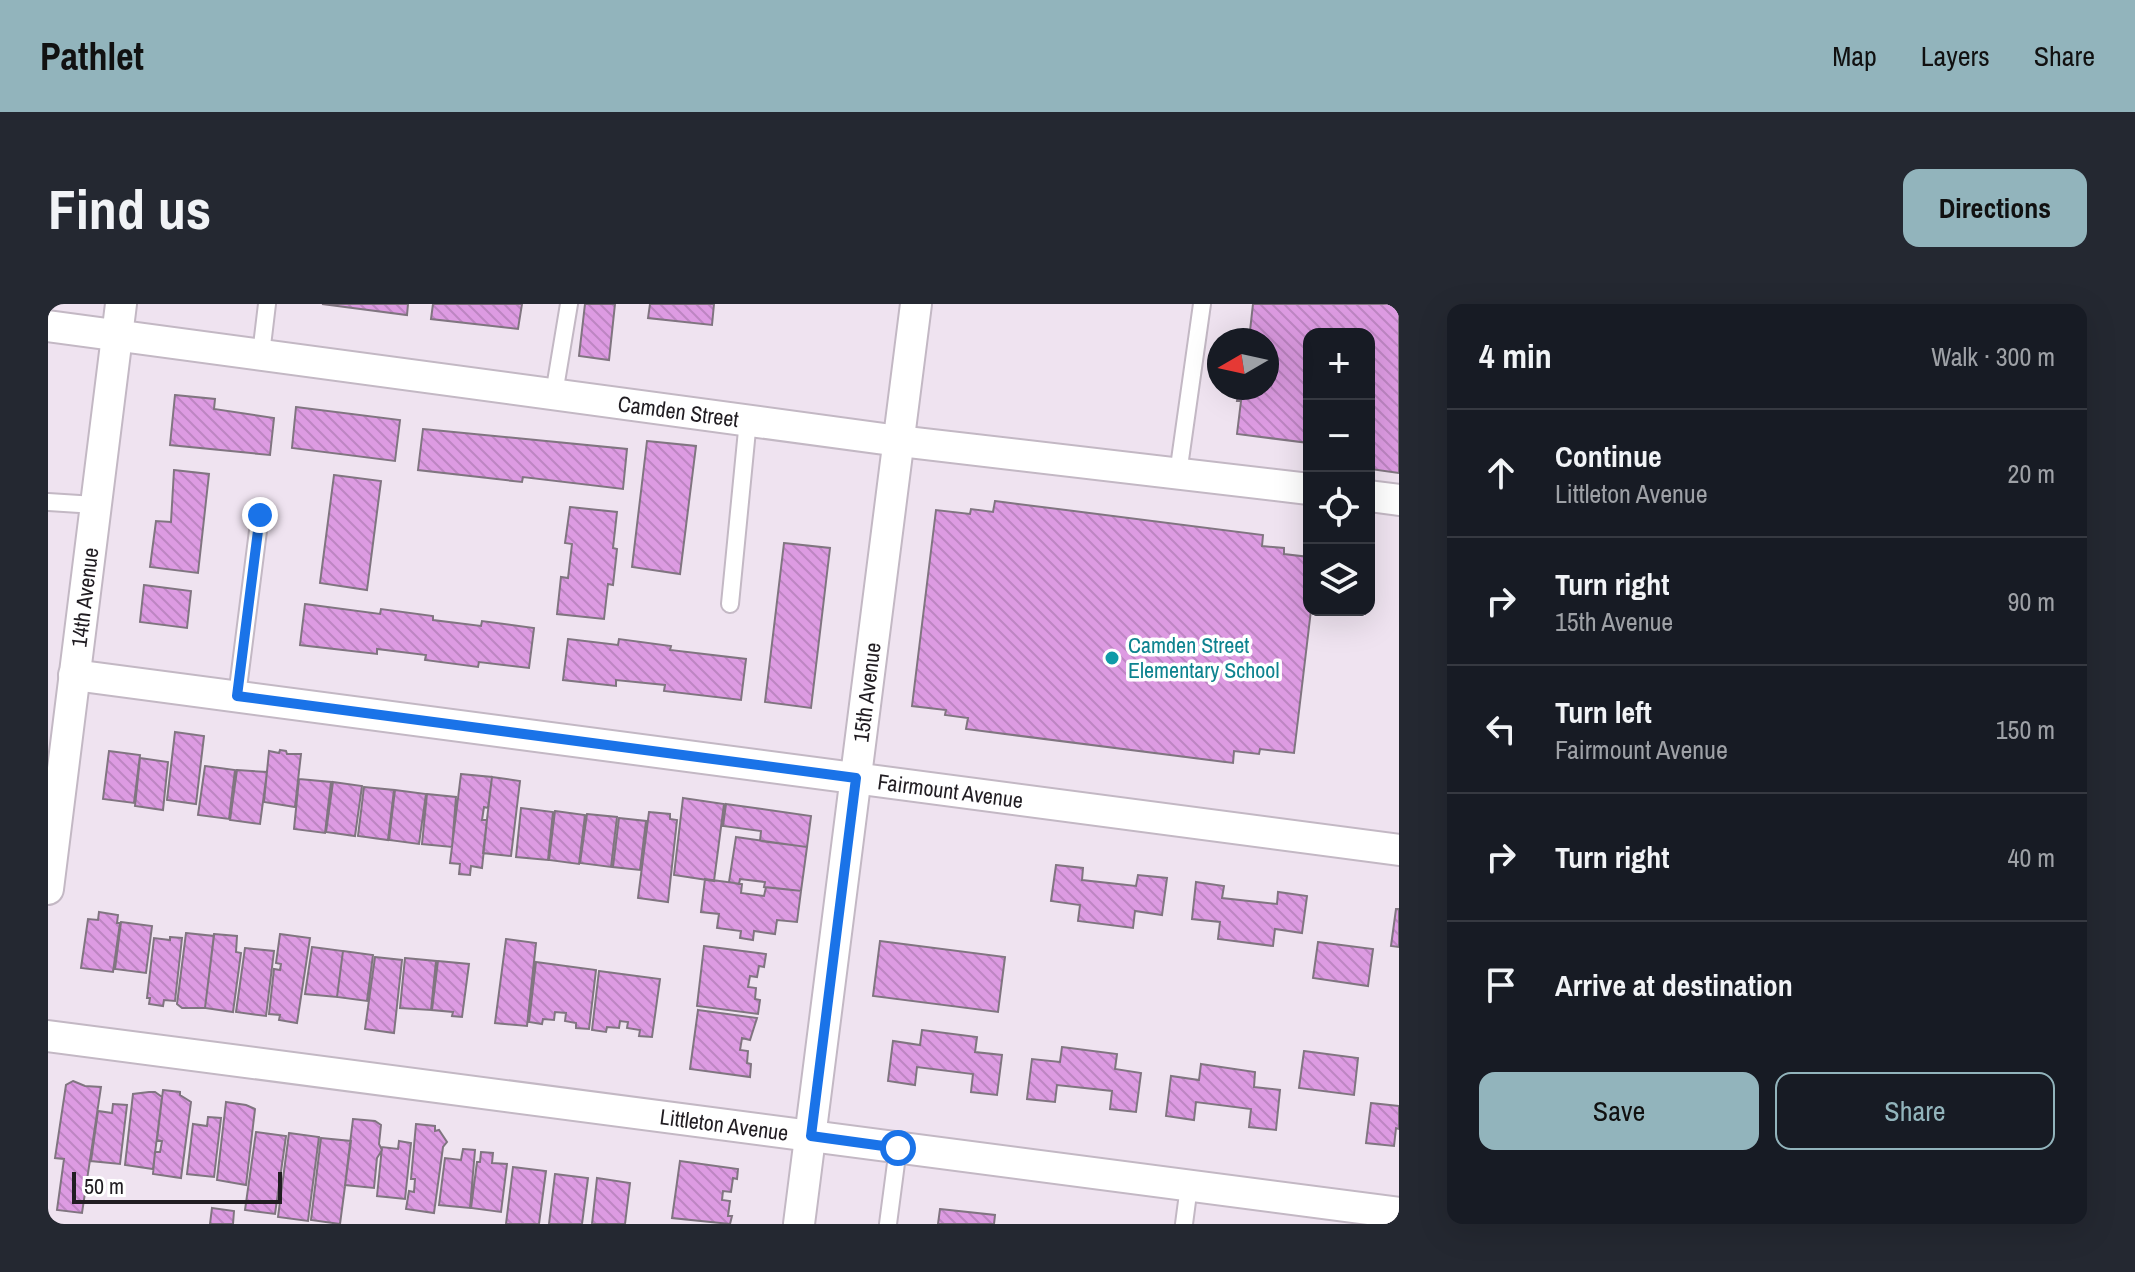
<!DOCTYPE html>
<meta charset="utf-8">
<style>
:root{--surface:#171b24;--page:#242831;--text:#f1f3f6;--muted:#9ea1a6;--line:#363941;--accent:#92b4bc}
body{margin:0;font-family:"Archivo Narrow",sans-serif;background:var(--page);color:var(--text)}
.controls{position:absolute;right:24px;top:24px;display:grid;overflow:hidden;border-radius:16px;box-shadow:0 8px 32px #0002}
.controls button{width:72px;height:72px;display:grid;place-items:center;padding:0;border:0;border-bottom:2px solid var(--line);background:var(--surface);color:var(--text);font:40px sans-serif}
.compass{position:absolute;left:1159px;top:24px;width:72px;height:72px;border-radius:50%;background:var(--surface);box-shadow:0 8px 32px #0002;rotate:261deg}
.scale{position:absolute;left:24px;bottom:20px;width:210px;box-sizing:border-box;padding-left:8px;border:4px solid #211d22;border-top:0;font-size:22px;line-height:28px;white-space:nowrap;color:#211d22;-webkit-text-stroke:6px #fff;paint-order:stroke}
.stop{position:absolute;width:24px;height:24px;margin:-18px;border:6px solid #1a73e8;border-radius:50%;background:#fff}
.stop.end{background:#1a73e8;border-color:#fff;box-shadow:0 2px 8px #0008}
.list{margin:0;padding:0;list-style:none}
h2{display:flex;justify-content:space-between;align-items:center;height:104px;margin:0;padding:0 32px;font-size:34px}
h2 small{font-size:26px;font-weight:400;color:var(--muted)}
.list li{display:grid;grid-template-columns:52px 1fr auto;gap:24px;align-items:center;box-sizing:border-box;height:128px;padding:0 32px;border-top:2px solid var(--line)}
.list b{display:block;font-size:30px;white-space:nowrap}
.list p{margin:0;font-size:26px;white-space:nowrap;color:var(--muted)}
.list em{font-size:26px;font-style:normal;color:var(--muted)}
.actions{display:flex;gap:16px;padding:24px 32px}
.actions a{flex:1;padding:18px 0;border:2px solid var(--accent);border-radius:16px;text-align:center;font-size:28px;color:var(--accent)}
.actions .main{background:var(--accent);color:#111}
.icon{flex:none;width:44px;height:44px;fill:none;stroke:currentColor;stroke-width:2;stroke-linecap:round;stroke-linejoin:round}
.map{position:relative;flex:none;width:1351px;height:920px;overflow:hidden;border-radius:16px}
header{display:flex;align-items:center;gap:48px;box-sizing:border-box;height:112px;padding:0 40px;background:var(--accent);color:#111}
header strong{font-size:38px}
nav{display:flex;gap:44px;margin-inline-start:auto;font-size:28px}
.intro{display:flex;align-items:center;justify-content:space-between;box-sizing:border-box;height:192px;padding:0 48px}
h1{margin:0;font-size:56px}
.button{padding:20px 36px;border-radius:16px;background:var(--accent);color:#111;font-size:28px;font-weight:700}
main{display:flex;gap:48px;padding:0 48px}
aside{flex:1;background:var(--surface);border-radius:16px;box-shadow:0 8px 32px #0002}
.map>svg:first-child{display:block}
.building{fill:url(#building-back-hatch);stroke:#807580;stroke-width:2}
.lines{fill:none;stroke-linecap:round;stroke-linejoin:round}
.service-casing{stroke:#c3b8c4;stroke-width:20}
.minor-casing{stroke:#c3b8c4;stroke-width:34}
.service{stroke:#fff;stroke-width:16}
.minor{stroke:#fff;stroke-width:30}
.route{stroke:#1a73e8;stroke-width:10}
.culture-dot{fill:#0f9aa8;stroke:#fff;stroke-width:3}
.labels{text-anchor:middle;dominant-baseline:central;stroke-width:7;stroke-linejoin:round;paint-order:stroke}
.street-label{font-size:22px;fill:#211d22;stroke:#fff}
.culture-label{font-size:22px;fill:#0d838f;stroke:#fff;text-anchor:start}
</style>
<header>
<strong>Pathlet</strong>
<nav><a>Map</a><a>Layers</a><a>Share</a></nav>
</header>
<div class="intro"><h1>Find us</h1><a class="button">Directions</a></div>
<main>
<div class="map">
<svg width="1351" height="920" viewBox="0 0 1351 920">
<defs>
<pattern id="building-back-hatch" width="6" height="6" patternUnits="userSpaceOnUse" patternTransform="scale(2)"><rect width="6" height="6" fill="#dd9be2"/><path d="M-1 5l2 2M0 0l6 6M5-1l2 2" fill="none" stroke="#bd85c2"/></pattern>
</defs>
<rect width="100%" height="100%" fill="#efe3f0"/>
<!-- building -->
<path class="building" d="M274,0H360L359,11Z
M385,0H474L470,25L383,15Z
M537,0H567L561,56L531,52Z
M602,0H666L664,21L600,14Z
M1205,0H1351V169L1322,165L1326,130H1321V30H1261V139L1189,130L1193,97H1189L1191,84H1219V36H1201Z
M127,91L167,95L166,105L226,114L222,151L122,141Z
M248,103L352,116L347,157L244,144Z
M375,125L579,145L575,185L475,173L474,178L370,166Z
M599,137L648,142L632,270L584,263Z
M126,166L161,170L150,269L102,263L108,217L123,218Z
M286,171L333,177L319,286L272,279Z
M947,197L1215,231L1214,242L1236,244V250L1261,253V306H1263L1246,449L1212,445L1211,450L1186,447L1185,459L918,425L920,414L897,411L898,406L864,402L888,206L922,210L923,205L945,208Z
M522,203L569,208L565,244L569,245L565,281L560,280L556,315L509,310L513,273L520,274L524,240L517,239Z
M736,239L782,244L763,404L717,398Z
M96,281L143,287L139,324L92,318Z
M257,300L332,310L333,305L385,312V316L433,322L434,317L486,324L481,364L431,358L430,363L377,356L378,351L329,345V350L252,341Z
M520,335L570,341L571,335L623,342L622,346L698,355L693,396L616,387L617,381L568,376V382L515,376Z
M127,428L156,432L148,500L119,496Z
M232,446L238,447L239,450H253L247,503L216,498L221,447L231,449Z
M61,447L92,451L86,499L55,495Z
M92,454L120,458L115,506L87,502Z
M157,462L187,466L181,515L150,511Z
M189,466L219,468L212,520L182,516Z
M413,470L444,473L440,504L436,503L434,516H439L434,564L423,562L422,571L411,570L412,560L402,559Z
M444,473L472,477L463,552L435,549Z
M251,475L283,478L277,529L246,525Z
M285,478L314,482L307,532L278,528Z
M316,483L346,486L340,536L310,532Z
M347,486L378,490L371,540L341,536Z
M379,490L408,493L404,543L374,540Z
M635,494L676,500L666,577L626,571Z
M678,500L763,512L759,543L712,537L713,527L675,522Z
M473,504L505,508L500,556L468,553Z
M507,507L537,511L531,560L501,556Z
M601,508L622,510V515L629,516L620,598L590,594Z
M539,510L569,513L563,563L532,559Z
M571,514L598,517L592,566L565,563Z
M688,533L759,543L753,587L716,583L717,578L692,575L691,580L681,578Z
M1008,561L1035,564L1034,576L1088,582L1090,571L1119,574L1114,611L1087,607L1085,624L1030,617L1032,601L1003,597Z
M657,575L694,580L693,589L716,592L718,583L753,587L749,618L729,616L727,630L706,627L705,636L692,634L693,627L669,624L671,610L653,608Z
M1148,578L1176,582L1174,594L1229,600L1230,588L1259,592L1254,629L1227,625L1225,642L1170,635L1172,618L1144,615Z
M1348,605H1351V643L1343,642Z
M51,608L70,611L69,619H72L65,668L33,664L40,615L50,616Z
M73,618L104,622L98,669L67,665Z
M138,629L166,632L157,704H134L129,700Z
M166,630L189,632L188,648L193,649L185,708L157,704Z
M232,630L262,634L249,719L231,716L232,711L221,710L226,665L232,666L233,660L228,659Z
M122,633L134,634L127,697L116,696L115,702L101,700L102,694H99L106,634L122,636Z
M458,635L488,639L479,722L447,719Z
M832,637L957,653L950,708L825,692Z
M1270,638L1325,645L1320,682L1265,674Z
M656,642L718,650L716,663L711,662L709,673L702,672L700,683L708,684L707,695L712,696L710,710L649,702Z
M264,643L295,647L289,693L257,690Z
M197,644L226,647L218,712L188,708Z
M295,647L325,651L319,697L289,693Z
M327,653L354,656L346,729L317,725Z
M357,654L388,657L383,706L352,704Z
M390,657L421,660L414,713L404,712L405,708L384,706Z
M488,658L548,666L541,725L528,724V719L517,717L518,709L507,708L506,716L495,715L494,720L481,718Z
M551,667L612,675L604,733L591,732L592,726L579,724L580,718L572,717L571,724L559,723L558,728L544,726Z
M650,706L709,714L702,736L694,734L692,746L700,747L699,759L703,760L702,773L642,765Z
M874,726L929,733L927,748L954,751L949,791L923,788L925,770L869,763L867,781L840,777L845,737L872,741Z
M1014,743L1069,750L1067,765L1093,769L1088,808L1062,805L1064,787L1009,781L1007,798L979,795L984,755L1012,758Z
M1256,747L1310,754L1306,791L1251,784Z
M1153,760L1207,768L1206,783L1232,786L1228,826L1201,823L1203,805L1148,798L1146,816L1118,812L1123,772L1151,776Z
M25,777L37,782L53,783L34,909L9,906L16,855L7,854L18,781Z
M115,786L132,788V791L143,798L133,874L105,870L107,848H112L114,837L109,836Z
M101,788H107L114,793L105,865L77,861L85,790Z
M178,798L198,801L207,805L198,881L169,876Z
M1323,799L1351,802V825L1348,824L1346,842L1318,839Z
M65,800L79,801L72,860L43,857L50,807L64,809Z
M160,813L173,814L166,873L139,870L145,820L159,822Z
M305,815L327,817L333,821L331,840L334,846L329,854L326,884L297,881Z
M368,820L387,822V827L391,826L399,838L395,843L386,909L358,905L361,887L366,888L367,875H363Z
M208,828L238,832L227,910L197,906Z
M241,829L271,833L260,917L230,913Z
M273,834L303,837L292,920L263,916Z
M351,837L363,839L357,895L329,892L334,843L350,845Z
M415,845L427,846L422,904L391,901L397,854L413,856Z
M433,848L445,849L444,859L459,860L453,908L423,904L429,858H432Z
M632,857L690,865L689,875L685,874L683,888L675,887L674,896L682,897L680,912H684L682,920L624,914Z
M465,863L498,867L491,920H458Z
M507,870L540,874L534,920H501Z
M549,874L582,879L577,920H544Z
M164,904L186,907L185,920H162Z
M892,905L947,911L946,920H890Z"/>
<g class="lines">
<!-- service casing -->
<g class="service-casing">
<path id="service" d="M213,50L219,0
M506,90L521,0
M1130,170L1154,0
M0,198L47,201
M682,300L700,116
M189,392L212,211
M840,920L850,844
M1136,920L1141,882"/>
</g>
<!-- minor casing -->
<g class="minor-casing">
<g id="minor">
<path id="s1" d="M0,22L851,137L1261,185"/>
<path d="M1321,192L1351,196"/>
<path id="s2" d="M26,371L1351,546"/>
<path id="s3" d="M0,585L73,0"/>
<path id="s4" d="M0,732L1351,909"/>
<path id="s5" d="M751,920L868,0"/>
</g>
</g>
<!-- service -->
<use href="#service" class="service"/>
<!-- minor -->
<use href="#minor" class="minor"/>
</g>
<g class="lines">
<!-- route -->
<path class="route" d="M212,211L189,392L808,474L763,832L850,844"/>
</g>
<!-- markers -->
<circle class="culture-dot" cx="1064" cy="354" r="8"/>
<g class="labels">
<!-- street labels -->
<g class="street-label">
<text stroke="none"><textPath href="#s1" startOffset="636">Camden Street</textPath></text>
<text stroke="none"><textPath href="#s3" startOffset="294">14th Avenue</textPath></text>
<text stroke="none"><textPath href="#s5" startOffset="536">15th Avenue</textPath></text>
<text stroke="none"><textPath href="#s2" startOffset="884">Fairmount Avenue</textPath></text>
<text stroke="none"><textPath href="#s4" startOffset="682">Littleton Avenue</textPath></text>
</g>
<!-- culture labels -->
<g class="culture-label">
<text x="1080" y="341">Camden Street<tspan x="1080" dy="25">Elementary School</tspan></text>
</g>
</g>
</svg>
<div class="controls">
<button>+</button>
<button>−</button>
<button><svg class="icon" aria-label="locate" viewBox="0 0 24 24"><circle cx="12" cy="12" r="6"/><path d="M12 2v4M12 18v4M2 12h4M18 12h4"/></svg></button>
<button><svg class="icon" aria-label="layers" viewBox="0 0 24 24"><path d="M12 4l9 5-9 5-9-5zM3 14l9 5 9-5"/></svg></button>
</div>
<svg class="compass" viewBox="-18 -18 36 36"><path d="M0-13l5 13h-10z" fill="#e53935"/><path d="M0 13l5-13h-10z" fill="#9ea1a6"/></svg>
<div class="scale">50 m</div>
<div class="stop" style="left:850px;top:844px"></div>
<div class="stop end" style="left:212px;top:211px"></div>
</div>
<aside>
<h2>4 min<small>Walk · 300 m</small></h2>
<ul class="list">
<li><svg class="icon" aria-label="ahead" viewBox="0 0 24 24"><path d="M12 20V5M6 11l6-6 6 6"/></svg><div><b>Continue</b><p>Littleton Avenue</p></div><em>20 m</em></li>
<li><svg class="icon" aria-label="right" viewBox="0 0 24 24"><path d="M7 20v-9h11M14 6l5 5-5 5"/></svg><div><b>Turn right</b><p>15th Avenue</p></div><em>90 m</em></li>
<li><svg class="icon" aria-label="left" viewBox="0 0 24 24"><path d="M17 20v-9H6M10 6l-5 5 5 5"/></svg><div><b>Turn left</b><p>Fairmount Avenue</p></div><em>150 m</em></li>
<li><svg class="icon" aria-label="right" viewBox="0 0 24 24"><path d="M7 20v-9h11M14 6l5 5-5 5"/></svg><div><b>Turn right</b></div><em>40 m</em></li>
<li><svg class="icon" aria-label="arrive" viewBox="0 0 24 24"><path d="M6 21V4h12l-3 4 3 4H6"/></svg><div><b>Arrive at destination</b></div></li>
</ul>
<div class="actions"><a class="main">Save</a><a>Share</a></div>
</aside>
</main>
